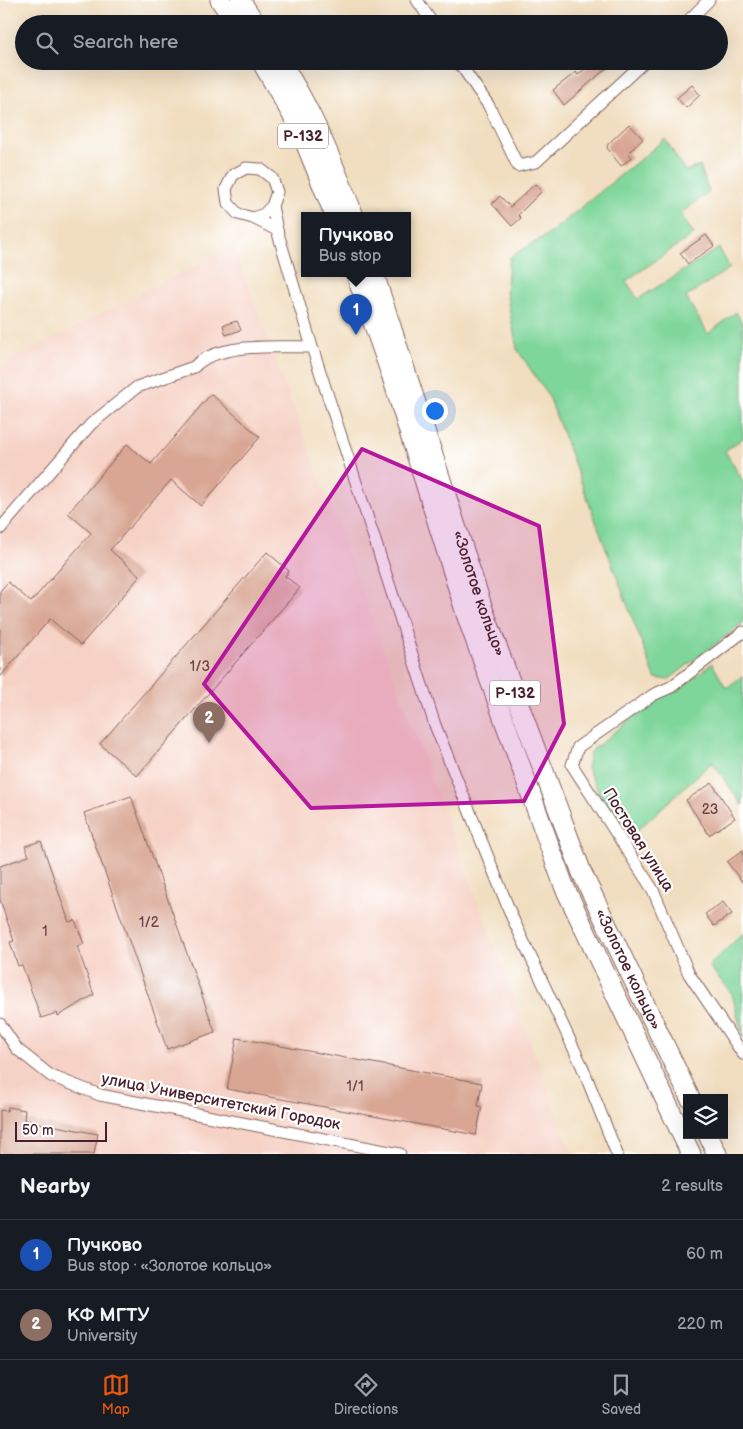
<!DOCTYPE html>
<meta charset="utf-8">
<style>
:root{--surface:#171b24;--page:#242831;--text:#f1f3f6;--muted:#9ea1a6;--line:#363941;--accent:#ea580c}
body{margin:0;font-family:"Balsamiq Sans",sans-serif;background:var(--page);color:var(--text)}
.controls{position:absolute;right:15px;bottom:15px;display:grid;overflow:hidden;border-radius:0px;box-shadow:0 5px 20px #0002}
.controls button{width:45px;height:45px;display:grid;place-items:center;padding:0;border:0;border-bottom:1px solid var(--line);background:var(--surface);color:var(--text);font:25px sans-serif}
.scale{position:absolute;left:15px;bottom:12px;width:92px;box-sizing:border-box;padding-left:5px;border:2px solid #4a1f2b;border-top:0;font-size:14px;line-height:18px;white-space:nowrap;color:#4a1f2b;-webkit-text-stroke:4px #fff;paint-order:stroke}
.you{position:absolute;left:434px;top:410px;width:18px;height:18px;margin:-12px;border:4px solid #fff;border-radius:50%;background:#1a73e8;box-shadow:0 0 0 8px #1a73e833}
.badge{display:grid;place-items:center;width:32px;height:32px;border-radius:50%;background:var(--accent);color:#fff;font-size:16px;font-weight:700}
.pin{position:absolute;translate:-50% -41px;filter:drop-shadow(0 1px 2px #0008)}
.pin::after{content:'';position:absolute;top:26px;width:18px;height:15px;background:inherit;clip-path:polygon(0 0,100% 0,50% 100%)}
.popup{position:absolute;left:301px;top:212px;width:110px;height:65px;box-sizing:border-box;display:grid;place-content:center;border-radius:0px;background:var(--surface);filter:drop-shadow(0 1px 4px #0005);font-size:16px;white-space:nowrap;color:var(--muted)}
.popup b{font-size:19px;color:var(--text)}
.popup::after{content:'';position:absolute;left:50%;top:100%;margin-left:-10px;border:10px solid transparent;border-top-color:var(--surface)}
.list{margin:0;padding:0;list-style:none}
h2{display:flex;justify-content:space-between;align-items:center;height:65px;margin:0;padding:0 20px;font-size:21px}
h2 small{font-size:16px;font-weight:400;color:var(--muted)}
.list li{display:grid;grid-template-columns:32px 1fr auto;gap:15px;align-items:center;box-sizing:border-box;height:70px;padding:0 20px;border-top:1px solid var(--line)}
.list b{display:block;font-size:19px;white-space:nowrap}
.list p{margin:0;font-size:16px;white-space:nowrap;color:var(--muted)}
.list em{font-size:16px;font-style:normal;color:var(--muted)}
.icon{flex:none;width:28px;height:28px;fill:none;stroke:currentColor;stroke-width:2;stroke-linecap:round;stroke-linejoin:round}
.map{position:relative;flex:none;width:743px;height:1154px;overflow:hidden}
.search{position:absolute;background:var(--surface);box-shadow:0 5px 20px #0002;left:15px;right:15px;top:15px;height:55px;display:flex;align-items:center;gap:12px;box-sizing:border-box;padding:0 18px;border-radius:28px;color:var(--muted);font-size:19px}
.sheet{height:205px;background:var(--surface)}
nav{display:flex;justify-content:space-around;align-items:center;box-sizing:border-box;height:70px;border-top:1px solid var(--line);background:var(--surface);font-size:14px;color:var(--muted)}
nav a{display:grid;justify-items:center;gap:2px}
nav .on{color:var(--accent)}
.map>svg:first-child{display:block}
.built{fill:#f6d1c5}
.green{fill:#7ed69a;stroke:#647a62}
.building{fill:#d8a693}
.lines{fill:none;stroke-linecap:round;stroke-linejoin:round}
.minor-casing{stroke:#84625f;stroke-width:13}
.trunk-casing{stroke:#84625f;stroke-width:21}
.minor{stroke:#fff;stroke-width:11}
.trunk{stroke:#fff;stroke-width:19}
.marked{fill:#b5179e;fill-opacity:0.2;stroke:#b5179e;stroke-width:4;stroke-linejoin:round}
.labels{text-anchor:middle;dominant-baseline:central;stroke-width:4.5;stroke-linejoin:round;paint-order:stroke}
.number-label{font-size:14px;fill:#6e4145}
.shield{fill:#fff;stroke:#80626b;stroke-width:1}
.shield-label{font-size:15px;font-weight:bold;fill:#4a1f2b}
.street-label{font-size:16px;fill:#4a1f2b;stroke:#fff}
</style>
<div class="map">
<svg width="743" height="1154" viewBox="0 0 743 1154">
<rect width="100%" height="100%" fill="#fff"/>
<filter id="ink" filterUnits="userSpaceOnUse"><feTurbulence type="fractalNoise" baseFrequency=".02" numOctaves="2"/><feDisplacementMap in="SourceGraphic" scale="10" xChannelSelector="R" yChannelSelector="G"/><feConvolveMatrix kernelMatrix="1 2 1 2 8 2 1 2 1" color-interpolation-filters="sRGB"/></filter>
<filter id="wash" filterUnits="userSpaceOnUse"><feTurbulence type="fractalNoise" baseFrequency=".0096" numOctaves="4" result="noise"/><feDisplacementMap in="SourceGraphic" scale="20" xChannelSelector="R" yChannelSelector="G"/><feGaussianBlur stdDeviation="1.12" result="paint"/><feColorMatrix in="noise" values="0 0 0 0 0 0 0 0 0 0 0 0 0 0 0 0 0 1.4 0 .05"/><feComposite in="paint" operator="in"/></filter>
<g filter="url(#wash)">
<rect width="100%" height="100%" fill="#f1dec0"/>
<!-- built -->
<path class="built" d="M233,246L572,1154H0V366Z"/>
<!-- green -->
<path class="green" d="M665,139L685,171L700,166L709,192L680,214L694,234L626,281L638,299L719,248L730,268L686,297L708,334L736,312L743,325V438L725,451L743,481V623L668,680L655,678L549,397L517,349L506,291L510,257L550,233Z
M712,663L726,688L743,676V806L712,762L631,836L603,802L587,768L590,752L659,696L678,691Z
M743,933V1038L732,994L709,966Z"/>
<g id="blocks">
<!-- building -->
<path class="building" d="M594,61H615L564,105L553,90L576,72L578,75Z
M692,85L700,95L686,108L677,98Z
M629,124L643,139L628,153L632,157L621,166L607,148L608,144Z
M535,184L542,191L518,215L521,218L512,226L492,204L500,196L510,207Z
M706,235L714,246L688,264L680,253Z
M237,321L241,330L226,335L223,325Z
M211,394L260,437L201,506L171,480L110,550L140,576L81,645L50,619L0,677V591L8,582L31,602L91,533L68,513L127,444L151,464Z
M267,552L289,571L285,576L300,588L137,776L100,744Z
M712,783L735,818L709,835L686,800Z
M131,796L215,1032L167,1049L84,813Z
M41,841L69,922L75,920L84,944L77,946L94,995L58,1016L57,1013L41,1018L22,965L18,966L10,942L14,941L0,900V866L29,856L25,846Z
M743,850V883L727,862Z
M723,902L732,914L714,926L705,914Z
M237,1038L482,1083L478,1106L482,1107L476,1135L227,1089Z
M8,1107L25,1110L24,1120L98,1134L94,1154H0V1110L7,1111Z"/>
</g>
</g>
<g filter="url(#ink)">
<use href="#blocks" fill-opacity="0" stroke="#84625f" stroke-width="1"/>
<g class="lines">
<!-- minor casing -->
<g class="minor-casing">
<path id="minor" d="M417,0L433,24
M685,24L709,0
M458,61L489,106L518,166L536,162L645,61
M272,206L264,214L253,218L238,214L228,203L226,189L233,175L246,168L260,169L272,178L277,192L272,206L277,230L312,347L435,725L512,917L582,1066L617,1154
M253,218L277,230
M0,529L91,424L137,387L194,367C217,342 280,347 312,347
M743,632L671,687L653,695L578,747L572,765L653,890L689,974L743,1054
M0,1024L17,1049L51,1076L100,1095L400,1154"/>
</g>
<!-- trunk casing -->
<g class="trunk-casing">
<g id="trunk">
<path d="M220,0L237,24"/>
<path d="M240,0L256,24"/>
<path d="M261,61L298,125L335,216"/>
<path d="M280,61C312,110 333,163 354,216"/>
<path d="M356,274L391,374L467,617L564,886L691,1154"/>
<path id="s1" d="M374,274L483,609L582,873L690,1098"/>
<path d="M708,1135L717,1154"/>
</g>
</g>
<!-- minor -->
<use href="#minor" class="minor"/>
<!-- trunk -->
<use href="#trunk" class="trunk"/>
</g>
</g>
<!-- marked area -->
<path class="marked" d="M362,449L539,526L564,724L524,801L311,808L204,684Z"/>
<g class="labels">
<!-- number labels -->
<g class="number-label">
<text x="200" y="666">1/3</text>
<text x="710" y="809">23</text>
<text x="149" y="922">1/2</text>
<text x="45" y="931">1</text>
<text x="355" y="1086">1/1</text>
</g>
<!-- shield labels -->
<g class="shield">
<rect x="278" y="123.5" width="50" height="25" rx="4"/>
<rect x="490" y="680.5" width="50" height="25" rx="4"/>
</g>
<g class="shield-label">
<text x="303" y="136">Р-132</text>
<text x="515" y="693">Р-132</text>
</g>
<!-- street labels -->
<g class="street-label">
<text stroke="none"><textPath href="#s1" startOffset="336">«Золотое кольцо»</textPath></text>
<text transform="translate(638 840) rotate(58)">Постовая улица</text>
<text stroke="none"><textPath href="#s1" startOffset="741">«Золотое кольцо»</textPath></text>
<text transform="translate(221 1102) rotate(11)">улица Университетский Городок</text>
</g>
</g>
</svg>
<div class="controls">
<button><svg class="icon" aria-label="layers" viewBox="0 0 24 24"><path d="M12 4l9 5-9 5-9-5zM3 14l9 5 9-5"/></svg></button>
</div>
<div class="scale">50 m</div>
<div class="you"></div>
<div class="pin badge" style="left:356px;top:335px;background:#1a4fb4">1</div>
<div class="popup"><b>Пучково</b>Bus stop</div>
<div class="pin badge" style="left:209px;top:743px;background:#8d6e63">2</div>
<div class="search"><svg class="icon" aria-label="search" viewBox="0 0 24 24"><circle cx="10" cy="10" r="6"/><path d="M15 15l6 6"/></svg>Search here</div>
</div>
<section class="sheet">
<h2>Nearby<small>2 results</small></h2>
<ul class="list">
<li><span class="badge" style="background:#1a4fb4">1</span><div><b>Пучково</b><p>Bus stop · «Золотое кольцо»</p></div><em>60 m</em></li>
<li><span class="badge" style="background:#8d6e63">2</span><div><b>КФ МГТУ</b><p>University</p></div><em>220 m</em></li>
</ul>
</section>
<nav>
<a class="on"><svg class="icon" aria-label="map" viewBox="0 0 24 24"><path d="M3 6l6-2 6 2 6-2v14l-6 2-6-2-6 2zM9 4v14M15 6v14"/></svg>Map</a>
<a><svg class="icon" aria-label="directions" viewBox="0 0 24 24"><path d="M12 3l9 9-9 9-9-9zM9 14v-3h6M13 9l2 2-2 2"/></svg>Directions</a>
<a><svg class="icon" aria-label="saved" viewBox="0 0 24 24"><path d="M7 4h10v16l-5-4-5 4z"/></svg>Saved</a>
</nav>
